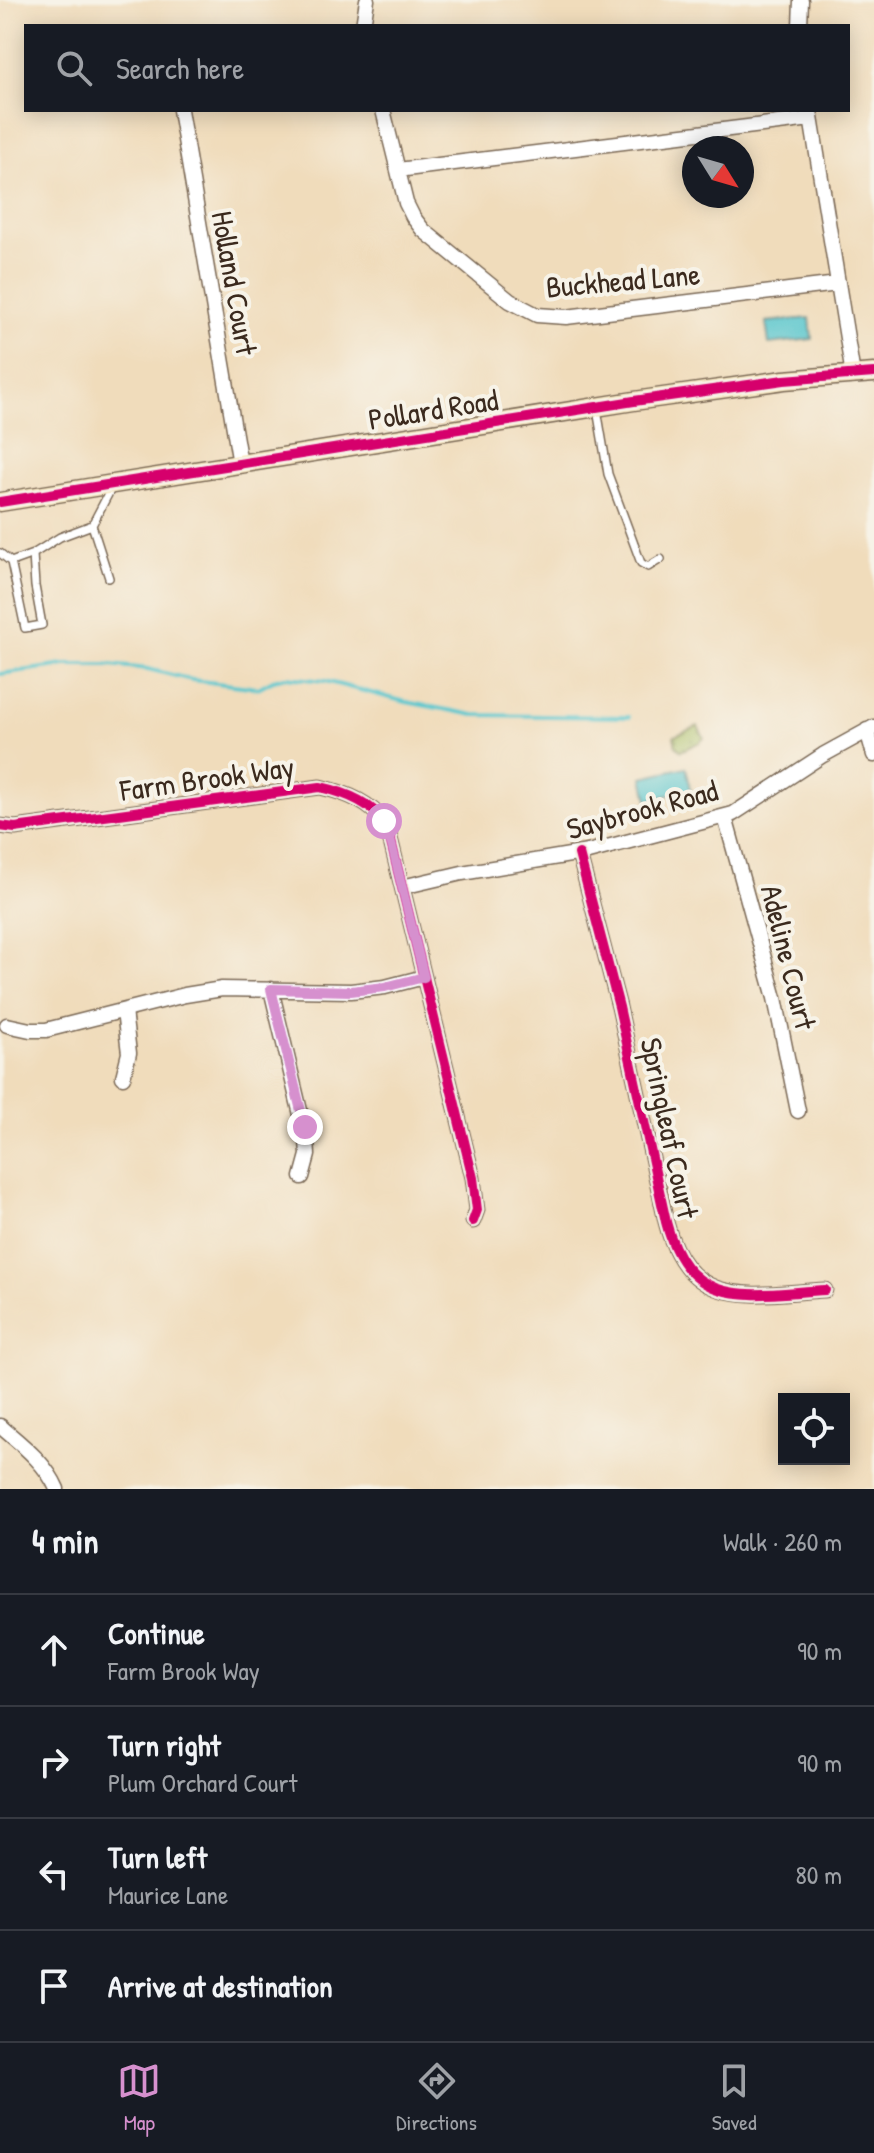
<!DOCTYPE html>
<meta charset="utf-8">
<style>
:root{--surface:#171b24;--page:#242831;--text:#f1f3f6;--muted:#9ea1a6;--line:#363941;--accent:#d690ce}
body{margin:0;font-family:"Patrick Hand",sans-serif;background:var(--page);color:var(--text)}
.controls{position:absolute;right:24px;bottom:24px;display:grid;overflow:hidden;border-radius:0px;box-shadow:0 4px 20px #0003}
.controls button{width:72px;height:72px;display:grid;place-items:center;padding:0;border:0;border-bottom:2px solid var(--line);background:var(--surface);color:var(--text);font:40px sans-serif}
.compass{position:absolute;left:682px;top:136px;width:72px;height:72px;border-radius:50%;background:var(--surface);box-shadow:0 4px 20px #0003;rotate:127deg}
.stop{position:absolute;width:24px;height:24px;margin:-18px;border:6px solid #d690ce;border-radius:50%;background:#fff}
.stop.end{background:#d690ce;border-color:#fff;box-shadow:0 2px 8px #0008}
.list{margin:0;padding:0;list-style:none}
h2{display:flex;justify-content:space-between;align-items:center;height:104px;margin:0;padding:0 32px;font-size:34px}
h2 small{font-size:26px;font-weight:400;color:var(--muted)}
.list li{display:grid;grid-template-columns:52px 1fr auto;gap:24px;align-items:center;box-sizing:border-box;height:112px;padding:0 32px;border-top:2px solid var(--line)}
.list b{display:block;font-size:30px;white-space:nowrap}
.list p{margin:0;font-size:26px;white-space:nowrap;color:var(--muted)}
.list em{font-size:26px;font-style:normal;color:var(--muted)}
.icon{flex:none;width:44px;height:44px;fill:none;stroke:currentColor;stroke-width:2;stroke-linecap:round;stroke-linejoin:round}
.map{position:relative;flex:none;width:874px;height:1489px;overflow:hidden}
.search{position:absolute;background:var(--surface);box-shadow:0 4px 20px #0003;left:24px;right:24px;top:24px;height:88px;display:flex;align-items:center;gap:20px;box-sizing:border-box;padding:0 28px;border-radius:0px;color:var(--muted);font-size:30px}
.sheet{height:552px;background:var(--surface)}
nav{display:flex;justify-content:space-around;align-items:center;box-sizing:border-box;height:112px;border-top:2px solid var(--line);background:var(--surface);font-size:22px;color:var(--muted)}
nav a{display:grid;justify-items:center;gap:4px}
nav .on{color:var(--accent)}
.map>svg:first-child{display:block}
.grass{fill:url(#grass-dots);stroke:#727440;stroke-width:2}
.water{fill:#58c6cd;stroke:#4a7876;stroke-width:2}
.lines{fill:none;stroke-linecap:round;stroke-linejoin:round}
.stream{stroke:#58c6cd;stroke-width:4}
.lane-casing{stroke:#7a6855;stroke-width:10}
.street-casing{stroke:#7a6855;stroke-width:17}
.secondary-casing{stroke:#7a6855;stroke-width:21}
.lane{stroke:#fff;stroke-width:7}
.street{stroke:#fff;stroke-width:14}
.secondary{stroke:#f8e8c3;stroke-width:18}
.cycleway-casing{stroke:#f7f3e8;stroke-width:15}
.cycleway{stroke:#d6006c;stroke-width:10}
.route{stroke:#d690ce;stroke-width:10}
.labels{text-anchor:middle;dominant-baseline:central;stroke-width:8;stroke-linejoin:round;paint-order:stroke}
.street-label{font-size:30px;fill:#3b2a1e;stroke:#f7f3e8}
</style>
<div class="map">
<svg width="874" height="1489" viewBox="0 0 874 1489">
<defs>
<pattern id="grass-dots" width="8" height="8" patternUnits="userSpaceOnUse" patternTransform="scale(2)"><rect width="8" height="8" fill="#a9be63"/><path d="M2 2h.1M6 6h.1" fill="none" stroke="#8b9b51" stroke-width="1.8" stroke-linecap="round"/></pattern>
</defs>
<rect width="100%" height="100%" fill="#f7f3e8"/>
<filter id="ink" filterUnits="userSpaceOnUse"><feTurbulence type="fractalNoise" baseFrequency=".0125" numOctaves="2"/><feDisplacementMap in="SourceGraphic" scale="16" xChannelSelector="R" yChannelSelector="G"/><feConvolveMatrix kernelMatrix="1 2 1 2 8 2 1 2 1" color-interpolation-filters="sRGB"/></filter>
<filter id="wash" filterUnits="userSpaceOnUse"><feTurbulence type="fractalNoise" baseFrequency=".006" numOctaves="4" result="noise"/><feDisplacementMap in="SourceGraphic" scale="32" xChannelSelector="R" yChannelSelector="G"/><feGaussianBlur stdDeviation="1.8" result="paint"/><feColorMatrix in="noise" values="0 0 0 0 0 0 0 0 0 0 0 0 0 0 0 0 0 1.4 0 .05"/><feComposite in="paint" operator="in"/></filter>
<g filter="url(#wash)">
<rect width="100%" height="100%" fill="#f0dcbb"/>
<!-- grass -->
<path class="grass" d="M698,726L704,738L700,742L681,751L676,746L674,736Z"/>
<!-- water -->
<path class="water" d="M810,318L812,339L769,344L766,322Z
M686,767L691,790L648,800L643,777Z"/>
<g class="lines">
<!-- stream -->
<path class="stream" d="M0,674L65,665H110L148,669L192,680L258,688L273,680L286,677L325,681L406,702L474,715L629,717"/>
</g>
</g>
<g filter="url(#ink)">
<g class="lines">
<!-- lane casing -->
<g class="lane-casing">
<path id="lane" d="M597,409L608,474L641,563L648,567L661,559
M92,525L109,578
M0,553L11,562L25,628L42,625L35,586L33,554
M11,562L33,554L60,537L92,525L113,485"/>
</g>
<!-- street casing -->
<g class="street-casing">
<path id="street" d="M363,26L367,0
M800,26L801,0
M180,110L240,464
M383,110L406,203L413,217L423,230L510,301L537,315L566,317L838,284
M810,111L853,375
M398,170L811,119
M867,730L874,755
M725,817L775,998L798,1111
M0,826L15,828L320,787C343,792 369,801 383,821C388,827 390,838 392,846L473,1178L477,1210L473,1221
M579,854L619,1007L666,1222C689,1312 751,1294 825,1290
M402,887L462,873L588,852L733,814L823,755L874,727
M271,989L307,1140L308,1155L302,1177
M7,1025L30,1030H46L185,995L222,989L351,991L385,987L424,977
M123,1077L129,1053L124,1011
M0,1426C22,1445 45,1462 57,1489"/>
</g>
<!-- secondary casing -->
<g class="secondary-casing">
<path id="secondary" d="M0,502L634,401L784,380L874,373"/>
</g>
<!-- lane -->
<use href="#lane" class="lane"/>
<!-- street -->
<use href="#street" class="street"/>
<!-- secondary -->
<use href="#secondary" class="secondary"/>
<!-- cycleway casing -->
<g class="cycleway-casing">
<path id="cycleway" d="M0,502L634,401L784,380L874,373
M0,826L15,828L320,787C343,792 369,801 383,821C388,827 390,838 392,846L473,1178L477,1210L473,1221
M579,854L619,1007L666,1222C689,1312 751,1294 825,1290"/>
</g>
<!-- cycleway -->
<use href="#cycleway" class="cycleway"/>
</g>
</g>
<g class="lines" filter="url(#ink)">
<!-- route -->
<path class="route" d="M305,1127L271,989L351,991L385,987L424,977L392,846L384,821"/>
</g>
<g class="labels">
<!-- street labels -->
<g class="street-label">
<text transform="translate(623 280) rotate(-5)">Buckhead Lane</text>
<text transform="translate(235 283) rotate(80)">Holland Court</text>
<text transform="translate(433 409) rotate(-9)">Pollard Road</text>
<text transform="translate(207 778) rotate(-8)">Farm Brook Way</text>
<text transform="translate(642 809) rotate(-15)">Saybrook Road</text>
<text transform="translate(789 957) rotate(76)">Adeline Court</text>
<text transform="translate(670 1128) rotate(78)">Springleaf Court</text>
</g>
</g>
</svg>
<div class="controls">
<button><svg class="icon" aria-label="locate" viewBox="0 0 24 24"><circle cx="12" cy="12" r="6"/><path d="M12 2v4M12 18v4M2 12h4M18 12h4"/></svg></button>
</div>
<svg class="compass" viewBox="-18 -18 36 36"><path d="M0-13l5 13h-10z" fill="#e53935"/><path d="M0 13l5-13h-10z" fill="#9ea1a6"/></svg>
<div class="stop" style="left:384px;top:821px"></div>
<div class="stop end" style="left:305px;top:1127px"></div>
<div class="search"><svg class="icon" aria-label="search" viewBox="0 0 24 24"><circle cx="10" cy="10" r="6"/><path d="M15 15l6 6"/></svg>Search here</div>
</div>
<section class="sheet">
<h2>4 min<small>Walk · 260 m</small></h2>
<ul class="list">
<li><svg class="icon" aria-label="ahead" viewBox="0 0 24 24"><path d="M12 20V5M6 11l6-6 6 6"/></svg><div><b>Continue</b><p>Farm Brook Way</p></div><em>90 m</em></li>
<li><svg class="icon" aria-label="right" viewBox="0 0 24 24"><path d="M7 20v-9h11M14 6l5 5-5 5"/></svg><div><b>Turn right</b><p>Plum Orchard Court</p></div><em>90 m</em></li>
<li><svg class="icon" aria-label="left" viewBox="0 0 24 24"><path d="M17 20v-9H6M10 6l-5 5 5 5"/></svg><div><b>Turn left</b><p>Maurice Lane</p></div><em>80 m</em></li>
<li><svg class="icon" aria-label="arrive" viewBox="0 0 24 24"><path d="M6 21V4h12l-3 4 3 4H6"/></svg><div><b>Arrive at destination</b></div></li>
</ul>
</section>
<nav>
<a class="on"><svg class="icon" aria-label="map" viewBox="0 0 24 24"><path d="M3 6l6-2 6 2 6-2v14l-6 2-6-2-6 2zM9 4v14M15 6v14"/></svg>Map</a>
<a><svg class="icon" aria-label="directions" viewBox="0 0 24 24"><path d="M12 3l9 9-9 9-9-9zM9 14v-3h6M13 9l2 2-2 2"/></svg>Directions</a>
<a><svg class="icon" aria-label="saved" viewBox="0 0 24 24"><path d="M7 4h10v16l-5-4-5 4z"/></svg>Saved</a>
</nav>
